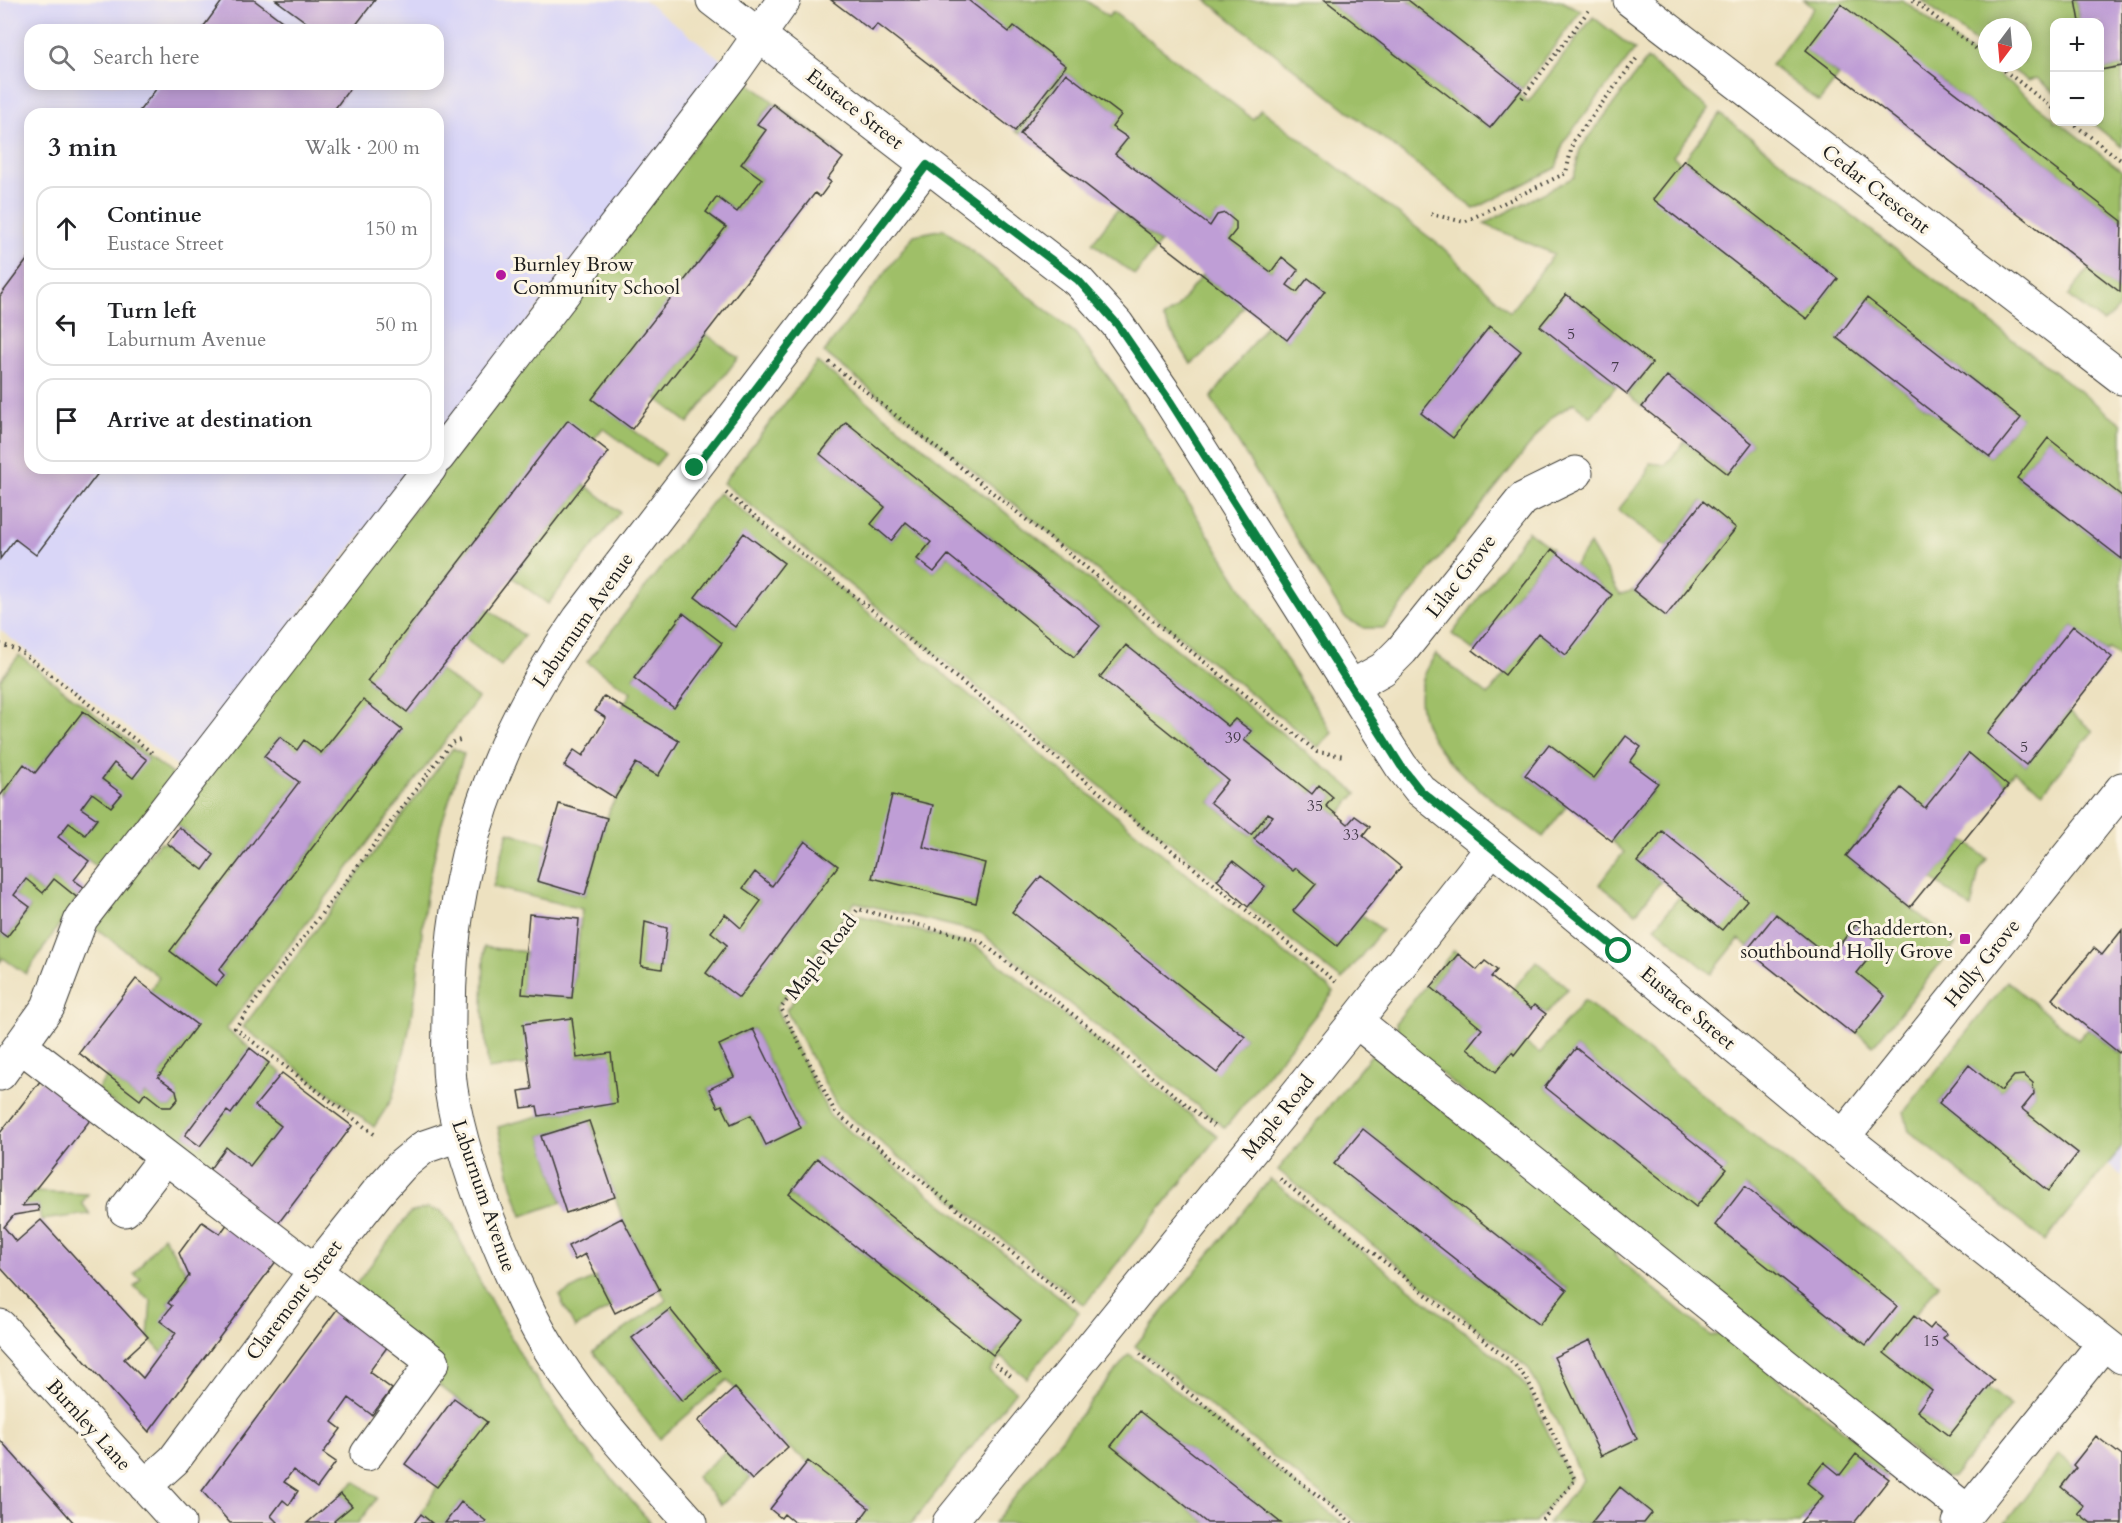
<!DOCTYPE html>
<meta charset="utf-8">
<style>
:root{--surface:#fff;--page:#f2f2f2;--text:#202124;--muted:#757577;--line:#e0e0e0}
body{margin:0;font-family:Cardo,serif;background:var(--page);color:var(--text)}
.controls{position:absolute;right:18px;top:18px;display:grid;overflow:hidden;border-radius:12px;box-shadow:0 3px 15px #0003}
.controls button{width:54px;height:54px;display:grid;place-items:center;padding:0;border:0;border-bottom:2px solid var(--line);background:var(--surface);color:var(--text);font:30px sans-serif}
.compass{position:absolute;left:1978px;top:18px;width:54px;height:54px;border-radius:50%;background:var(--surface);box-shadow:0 3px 15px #0003;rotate:196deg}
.stop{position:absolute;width:18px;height:18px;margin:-14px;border:4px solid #0b8043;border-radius:50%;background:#fff}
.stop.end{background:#0b8043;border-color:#fff;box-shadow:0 2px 6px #0008}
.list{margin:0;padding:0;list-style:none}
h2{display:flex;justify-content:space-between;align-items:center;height:78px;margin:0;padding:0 24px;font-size:26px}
h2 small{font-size:20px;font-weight:400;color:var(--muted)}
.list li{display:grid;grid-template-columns:39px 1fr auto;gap:18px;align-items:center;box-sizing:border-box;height:84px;margin:0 12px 12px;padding:0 12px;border:2px solid var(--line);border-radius:18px}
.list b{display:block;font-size:22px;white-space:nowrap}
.list p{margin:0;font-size:20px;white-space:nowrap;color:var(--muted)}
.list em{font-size:20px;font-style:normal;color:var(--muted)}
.icon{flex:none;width:33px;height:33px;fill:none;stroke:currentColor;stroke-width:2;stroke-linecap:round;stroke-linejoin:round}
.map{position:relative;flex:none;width:2122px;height:1523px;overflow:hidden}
.search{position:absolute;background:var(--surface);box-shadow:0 3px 15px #0003;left:24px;top:24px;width:420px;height:66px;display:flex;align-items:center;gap:15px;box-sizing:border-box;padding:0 21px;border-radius:18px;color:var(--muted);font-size:22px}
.panel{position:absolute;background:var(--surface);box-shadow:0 3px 15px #0003;left:24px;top:108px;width:420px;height:366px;border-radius:18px}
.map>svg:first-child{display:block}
.built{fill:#d9d6f7;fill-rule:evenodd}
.green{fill:#9fbf68;stroke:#5e6e42;stroke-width:1.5;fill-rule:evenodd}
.building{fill:#bf9ed6}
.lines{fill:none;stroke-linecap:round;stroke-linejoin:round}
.minor-casing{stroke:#3b3a35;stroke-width:35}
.path{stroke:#3b3a35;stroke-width:4;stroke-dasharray:1.5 4.5;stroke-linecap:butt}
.minor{stroke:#fff;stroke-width:33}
.route{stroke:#0b8043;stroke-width:8}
.poi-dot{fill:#b5179e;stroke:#fcf5e5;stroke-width:2}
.labels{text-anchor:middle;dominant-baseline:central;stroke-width:6;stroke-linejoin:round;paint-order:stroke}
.number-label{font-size:16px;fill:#453c4a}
.street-label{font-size:20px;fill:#1c1c1c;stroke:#fcf5e5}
.poi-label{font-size:20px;fill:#1c1c1c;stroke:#fcf5e5;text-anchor:start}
</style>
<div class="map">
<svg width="2122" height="1523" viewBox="0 0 2122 1523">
<rect width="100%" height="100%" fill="#fcf5e5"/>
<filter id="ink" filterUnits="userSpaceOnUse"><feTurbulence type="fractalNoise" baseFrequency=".0167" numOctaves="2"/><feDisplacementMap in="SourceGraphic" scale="12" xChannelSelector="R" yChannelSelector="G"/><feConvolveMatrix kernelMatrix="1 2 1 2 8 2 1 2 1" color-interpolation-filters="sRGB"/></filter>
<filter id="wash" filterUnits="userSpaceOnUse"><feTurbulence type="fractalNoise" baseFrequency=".008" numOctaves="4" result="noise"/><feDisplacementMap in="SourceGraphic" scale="24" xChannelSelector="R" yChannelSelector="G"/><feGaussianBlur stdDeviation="1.35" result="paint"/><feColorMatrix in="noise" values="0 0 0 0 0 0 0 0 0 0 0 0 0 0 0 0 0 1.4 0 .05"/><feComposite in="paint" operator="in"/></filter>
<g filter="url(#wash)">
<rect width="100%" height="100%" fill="#ede1c0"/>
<!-- built -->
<path class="built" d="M0,0H644L727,64L438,436V114H30V468H413L180,768L0,630ZM30,30H438V84H30Z
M2122,1147V1176L2108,1164Z"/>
<!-- green -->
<path class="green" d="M968,0H1086L1108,17L1113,12L1253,119L1261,109L1442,247L1510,312L1554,254L1484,224L1574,177L1580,149L1647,59L1709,109L1673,156L1682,163L1807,318L1838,279L1684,160L1720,114L2122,424V496L2048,438L2017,478L2122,559V659L2109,649L2106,652L2073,626L1988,734L2026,765L2069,711L2093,731L2043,792L2015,771L2005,783L1969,754L1925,808L1900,788L1846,856L1956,944L1873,1046L1856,1032V925L1830,957L1776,914L1749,947L1739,939L1711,974L1655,927L1680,896L1747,900L1662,832L1637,862L1661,881L1636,913L1599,884L1624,852L1612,841L1658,784L1630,762L1641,747L1626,736L1594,778L1549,744L1525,775L1566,807L1543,837C1489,795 1379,733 1436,654L1488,695L1538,633L1565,654L1612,595L1574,566L1590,544L1620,595L1633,590L1666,616L1736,528L1702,501L1667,547L1618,510L1647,474L1650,463L1666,465L1685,441L1727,474L1752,443L1668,376L1642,407L1627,394L1652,363L1566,294L1541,326L1616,386L1591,417L1574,403L1552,417L1384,628H1364L1345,618L1211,398L1267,324L1287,340L1324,290L1308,278L1297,292L1287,285L1298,270L1282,258L1271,272L1228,240L1236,230V222L1217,215L1210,226L1115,154L1127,139L1112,127L1121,115L1066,73L1020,134L1015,131L1066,66L1014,26L1009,32ZM1868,298L2021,418L1990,457L1837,338ZM1490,326L1521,351L1453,438L1422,413Z
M1206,0H1325L1490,128L1518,94L1528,102L1593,17L1635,50L1564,141L1556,168L1474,209Z
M1408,0H1560L1581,11L1522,89Z
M1804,0H1903L2054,118V122H2059L2122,171V221L1938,79L1806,50L1839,76L1819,102L1771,65L1814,8Z
M1922,0H2076L2080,22H2054V92L2037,78L2028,81L2003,63H2023V27H1987V51Z
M2122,66V147L2091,122H2100V70Z
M745,80L839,152L772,104L757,124L766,130L741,164L762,179L737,212L717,197L706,212L726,227L593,399L665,454L655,466L603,428L593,440L519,484L367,681L407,712L439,670L478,698L226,1029L250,1048L185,1135L200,1146L227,1111L231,1113L269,1063L282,1073L256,1106L281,1126L250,1166L226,1148L204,1177L97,1090L108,1075L140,1100L145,1093L163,1107H171L178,1099L176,1090L158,1077L196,1026L150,990L159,977L92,925L159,843H167L203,870L214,855L174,822ZM363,701L402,731L219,970L224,975L216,986L170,951L299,782L264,756L280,737L297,750L305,741L321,753Z
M1117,210L1160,243L1135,275L1092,243Z
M944,229L1075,333L1116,387L1332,733L1318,747L824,352L914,235Z
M2089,268L2120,292L2122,289C2122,307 2117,313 2103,322L2068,296Z
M1202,275L1244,306L1218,341L1191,364L1163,318L1176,309Z
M706,334L738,358L688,423L656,398Z
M817,362L1357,793L1338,815L1326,806L1333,797L1319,785L1312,794L1244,740L1251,731L1235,719L1228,726L1126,645L1100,676L1228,780L1210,802L1250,835L1268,813L1273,816L1254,839L1293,871L1296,868L1316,884L1294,912L1337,946L1362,915L1382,930L1342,980L1248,907L1265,886L1233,861L1217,880L723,483ZM846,422L1100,625L1074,657L948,555L934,572L917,559L931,542L906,522L891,541L871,524L885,507L820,454Z
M584,484L620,512L548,604L512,577Z
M719,493C927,655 1126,829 1334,992L1225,1128L981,933L855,902L776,1008L830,1116L1079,1312L1027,1378L1001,1357L990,1371L1016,1391L912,1523H858L869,1508L788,1447L727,1380L660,1439L593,1352L666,1300L622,1218L590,1121L541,1136L562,1202L522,1216L512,1185L498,1127L539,1116L617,1103L610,1053L488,1069L483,1011L484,947L526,952L522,994L572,998L582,909L493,887L508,832L548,844L538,881L585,895L610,808L636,763L658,776L622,707L631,693L587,662ZM744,534L783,563L735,627L696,597ZM683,613L722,643L674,707L634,677ZM805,841L838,866L739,998L706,973L727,945L711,932L725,915L741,928L761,901L743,888L755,872L772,886ZM934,850L985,863L976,903ZM1013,912L1143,957L1245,1037L1217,1072ZM646,923L667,928L662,969L641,966ZM753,1029L801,1127L766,1145L751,1115L731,1124L722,1105L717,1106L709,1089L734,1077L719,1045ZM818,1158L1021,1319L994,1355L789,1195ZM670,1309L720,1371L682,1401L632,1339Z
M1528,531L1552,549L1473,650L1452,634Z
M487,608L524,636L501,666L464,638Z
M19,655L174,776L100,869L58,837L69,823L85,834L97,820L81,808L92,793L111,807L121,794L102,779L114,763L147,760L83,711L35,773L24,765L0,796V680Z
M453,748L464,754L441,826L426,895L416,988L407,1040L392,1099L374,1127L243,1027Z
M1964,840L1987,859L1979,871L1971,908L1932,879Z
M26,879L42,893L54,879L78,897L26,974L3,958L0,962V932L7,937L30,908L14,895Z
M858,915L976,946L1218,1136L1084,1305L838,1108L786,1010Z
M1454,950L1458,954L1431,987L1482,1029L1467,1048L1496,1071L1524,1042L1540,1053L1584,1000L1939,1284L1885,1353L1932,1391L1917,1411L1949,1436L1987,1387L2011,1406L1953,1477L1946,1478L1398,1039L1396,1022ZM1576,1048L1727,1169L1696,1207L1545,1087ZM1746,1186L1896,1306L1866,1345L1715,1225Z
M1536,961L1568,988L1546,1014L1535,1005L1531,1009L1510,993Z
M2007,981L2078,1040L2088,1028L2118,1053L2122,1049V1147L2045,1241L1909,1131L1904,1112ZM1969,1065L2001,1091L2014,1076L2024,1075L2033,1083L2034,1094L2022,1109L2078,1153L2048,1191L1939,1103Z
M1372,1054L1618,1249L1614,1255L1711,1336L1720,1333L1892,1469L1886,1477L1857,1454L1840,1475L1824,1462L1807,1483L1823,1496L1800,1523H1644L1652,1513L1621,1487L1591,1523H1548L1583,1480L1555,1418L1528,1368L1278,1170ZM1363,1129L1567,1289L1539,1325L1334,1164ZM1590,1340L1637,1439L1601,1455L1554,1358Z
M1270,1179L1511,1368L1527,1388L1570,1479L1535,1523H1357L1135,1346Z
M33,1192L88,1194L82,1203L90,1214L41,1220L38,1205L22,1206Z
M427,1208L441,1211L453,1225L476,1274L527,1366L582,1444L651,1523H484L485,1521L461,1502L445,1523H432L421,1514L437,1487L487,1422L338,1308L410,1213Z
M163,1236L189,1276L168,1303L172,1306L161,1321L176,1333L162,1353L148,1337L151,1300L134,1287L141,1279L134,1274Z
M596,1277L612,1307L575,1328L559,1296Z
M1129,1354L1157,1375L1343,1523H1281L1139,1411L1111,1447L1207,1523H994Z
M726,1451L751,1478L721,1505L696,1477Z
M2059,1454L2076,1468L2061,1487L2084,1506L2078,1513L2091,1523H2005Z
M355,1481L377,1498L358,1523H336L334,1521L352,1506L341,1494Z"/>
<g id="blocks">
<!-- building -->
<path class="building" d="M223,0H254L294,30H201Z
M276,0H375L352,30H317Z
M831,0H968L1009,32L1014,26L1066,66L1015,131L877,24L872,31Z
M1325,0H1408L1522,89L1490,128Z
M2076,0H2122V66L2100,70V22H2080Z
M1841,4L2122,221L2120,292L1806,50Z
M1066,73L1121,115L1112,127L1128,138L1115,154L1210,226L1217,215L1225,213L1236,222V230L1228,240L1271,272L1282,257L1298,270L1287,285L1297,292L1308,278L1325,291L1287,340L1020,134Z
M160,84H353L331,114H137Z
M773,104L843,158L827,179L831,182L820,197L815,193L632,429L592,399L726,227L706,212L717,197L737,212L762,179L741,164L766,130L757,124Z
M1684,160L1838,279L1807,319L1653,199Z
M30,256V468H102L36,555L15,539L0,559V296Z
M1566,294L1652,363L1627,394L1540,326Z
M1867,298L2021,418L1990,457L1837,338Z
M1490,326L1521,351L1453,438L1421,413Z
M1667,376L1752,443L1728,474L1642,407Z
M568,420L609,452L407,712L367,681Z
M846,422L1100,626L1074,657L948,555L934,572L917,559L931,542L906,522L891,541L871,524L885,507L820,454Z
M2048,438L2122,496V559L2017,478Z
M1703,501L1736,528L1666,616L1633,590Z
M744,533L784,563L735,627L695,597Z
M1552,549L1612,595L1566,655L1538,633L1505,675L1473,650Z
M683,613L722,643L674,708L634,678Z
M2073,626L2112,657L2026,765L1987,734Z
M1126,645L1228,726L1235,719L1251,731L1244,740L1312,794L1319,785L1333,797L1326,806L1348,824L1355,816L1370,827L1363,836L1401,867L1337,946L1293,911L1316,884L1296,868L1293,871L1254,839L1273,816L1268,813L1251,835L1210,802L1228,780L1100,677Z
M604,696L679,741L658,776L636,763L615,798L564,766L574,750L583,756L606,718L595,711Z
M363,700L402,730L219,970L224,975L216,986L170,951L299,782L264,756L280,737L297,750L304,740L321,753Z
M83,711L147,760L133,778L114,763L102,779L122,794L111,807L92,793L81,808L97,819L85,835L69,823L58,837L89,861L74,880L85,888L79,899L54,879L43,893L26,879L14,895L30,907L7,937L0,932V796L24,764L35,773Z
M1626,736L1641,747L1630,762L1658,783L1612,841L1525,775L1549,744L1594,778Z
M1969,753L2008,786L1910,907L1846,856L1901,788L1925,808Z
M892,795L933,805L923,847L985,863L976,903L872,878Z
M559,804L607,818L585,895L537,881Z
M179,827L214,855L203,870L167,843Z
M1662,831L1747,900L1722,930L1637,862Z
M805,841L838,866L739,998L706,973L727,945L711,932L725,914L741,928L761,901L743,888L755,872L772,886Z
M1233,861L1265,886L1248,907L1217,880Z
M1041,876L1245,1037L1217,1073L1012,912Z
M529,914L579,919L572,998L522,994Z
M1776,914L1830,957L1856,924L1880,944L1857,973L1885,996L1854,1035L1747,950Z
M645,922L667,928L662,969L641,966Z
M2122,930V1049L2119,1053L2052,999L2094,948L2102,955Z
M1458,954L1477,970L1485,961L1497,970L1491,977L1531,1009L1534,1005L1546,1014L1514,1055L1512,1052L1496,1072L1467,1048L1482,1029L1431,987Z
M136,979L197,1025L158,1077L176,1090L178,1099L171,1107H163L145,1093L140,1100L79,1053Z
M572,1018L577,1058L611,1053L617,1103L539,1116L537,1106L522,1108L519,1091L532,1089L523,1024Z
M753,1029L801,1128L766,1145L751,1115L731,1124L722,1105L718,1107L709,1089L734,1077L719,1045Z
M250,1048L269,1063L231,1114L227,1111L200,1146L185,1135Z
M1576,1048L1727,1169L1696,1207L1545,1087Z
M1969,1065L2001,1091L2014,1076L2024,1075L2033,1083L2034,1094L2022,1109L2078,1153L2048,1191L1939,1103Z
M282,1073L352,1126L274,1229L204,1177L226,1147L250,1166L281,1126L255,1106Z
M41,1080L91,1119L22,1206L38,1205L39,1211L14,1215L4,1227L16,1242L41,1220L62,1243L148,1337L124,1359L143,1378L176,1333L160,1321L172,1306L168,1303L189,1276L179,1253L202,1222L220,1234L228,1223L277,1260L149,1432L0,1267V1133Z
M589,1121L615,1197L566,1213L541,1136Z
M1363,1129L1567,1290L1539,1325L1334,1164Z
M817,1158L1021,1320L993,1355L789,1194Z
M1745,1186L1897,1306L1866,1345L1715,1225Z
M622,1218L660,1290L615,1313L585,1254L575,1260L568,1246Z
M338,1308L388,1346L369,1372L392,1389L372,1415L349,1398L332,1422L341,1429L323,1453L336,1462L317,1488L293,1470L284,1482L298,1491L289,1505L283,1500L271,1516L278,1523H230L202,1491Z
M670,1309L720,1371L682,1401L632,1338Z
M1914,1316L1930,1329L1934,1324L1947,1334L1943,1338L1994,1380L1949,1436L1917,1411L1932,1391L1884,1353Z
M1590,1340L1637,1439L1601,1456L1554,1357Z
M735,1388L788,1447L752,1480L698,1421Z
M454,1398L487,1422L437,1487L405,1464Z
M1139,1411L1241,1491L1281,1523H1207L1111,1446Z
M2096,1436L2122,1456V1523H2091L2078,1513L2084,1506L2061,1487L2076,1468L2073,1465Z
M0,1440L61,1508L74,1523H0Z
M1856,1454L1889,1479L1870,1503L1854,1523H1800L1823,1496L1807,1483L1824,1462L1840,1475Z
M808,1461L869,1508L858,1523H795L784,1514L781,1518L770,1509Z
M1620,1487L1652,1513L1644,1523H1591Z
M341,1494L352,1506L334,1521L336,1523H307Z
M461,1502L486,1521L484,1523H445Z
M421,1514L432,1523H414Z"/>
</g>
</g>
<g filter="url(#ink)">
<use href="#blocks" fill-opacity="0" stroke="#3b3a35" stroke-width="1.5"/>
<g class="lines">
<!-- minor casing -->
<g class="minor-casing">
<path id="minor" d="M713,0L1078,281L1117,324L1170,401L1401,766L1420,790L1548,892L1843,1137L2122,1357
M1630,0L2122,378
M438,457L734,71L784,0
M1351,687L1383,669L1402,650L1523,499L1576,473
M1356,1021L1968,1512
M21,1046L433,1362L367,1454
M0,1074L48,1007L81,919L430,468
M1843,1137L2122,789
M125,1210L165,1158
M0,1326L179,1523
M145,1486L174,1460L314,1272L377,1193L401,1166L424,1147L459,1135
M691,1523C643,1469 593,1417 554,1356C531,1321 514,1281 498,1243C477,1193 459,1142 451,1089C447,1065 449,1038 449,1014C450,863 493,742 579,619L927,165
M949,1523L1356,1021L1492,848
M1959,1523L2104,1343"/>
</g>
<!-- path -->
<path class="path" d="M1913,0L1987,57
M1995,63L2054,109
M1522,98L1589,10
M2071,122L2122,161
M1431,214L1464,222L1566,173L1573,141L1637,58
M829,362L1317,752L1345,756
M726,493L1336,982
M0,644L20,651L155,755
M374,1134L235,1028L451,743L463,739
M1280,1179L1515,1365L1528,1381L1575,1480L1540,1523
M1075,1303L835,1112L781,1008L858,909L980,941L1216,1128
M1140,1354L1352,1523
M995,1364L1013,1378"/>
<!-- minor -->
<use href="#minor" class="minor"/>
</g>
</g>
<g class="lines" filter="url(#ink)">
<!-- route -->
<path class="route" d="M695,468L927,165L1078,280L1117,324L1170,401L1401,766L1420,790L1619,951"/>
</g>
<!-- markers -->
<g class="poi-dot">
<circle cx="501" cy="275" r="6"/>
<rect x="1959" y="933" width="12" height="12" rx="3"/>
</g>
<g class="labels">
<!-- number labels -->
<g class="number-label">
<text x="1571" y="334">5</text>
<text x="1615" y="367">7</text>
<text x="1233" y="738">39</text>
<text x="2024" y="747">5</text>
<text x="1315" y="806">35</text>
<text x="1351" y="835">33</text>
<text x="1931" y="1341">15</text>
</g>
<!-- street labels -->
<g class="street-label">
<text transform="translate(855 109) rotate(38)">Eustace Street</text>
<text transform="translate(1876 189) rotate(38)">Cedar Crescent</text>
<text transform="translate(1461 576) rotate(-52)">Lilac Grove</text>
<text transform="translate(583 620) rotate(-55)">Laburnum Avenue</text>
<text transform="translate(821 957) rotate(-52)">Maple Road</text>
<text transform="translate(1982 963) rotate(-51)">Holly Grove</text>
<text transform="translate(1688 1008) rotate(40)">Eustace Street</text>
<text transform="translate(1278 1117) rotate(-51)">Maple Road</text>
<text transform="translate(484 1196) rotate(71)">Laburnum Avenue</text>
<text transform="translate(294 1300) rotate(-53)">Claremont Street</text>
<text transform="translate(89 1425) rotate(48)">Burnley Lane</text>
</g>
<!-- poi labels -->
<g class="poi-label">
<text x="513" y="264">Burnley Brow<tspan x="513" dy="23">Community School</tspan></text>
<text x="1953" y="928" text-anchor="end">Chadderton,<tspan x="1953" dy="23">southbound Holly Grove</tspan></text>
</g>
</g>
</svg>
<div class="controls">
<button>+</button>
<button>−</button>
</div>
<svg class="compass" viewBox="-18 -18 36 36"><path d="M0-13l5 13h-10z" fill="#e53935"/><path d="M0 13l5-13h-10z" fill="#757577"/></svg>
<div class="stop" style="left:1619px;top:951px"></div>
<div class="stop end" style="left:695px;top:468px"></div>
<div class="search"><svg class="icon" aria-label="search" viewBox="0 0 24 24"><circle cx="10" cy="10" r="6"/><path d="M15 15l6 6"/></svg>Search here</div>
<section class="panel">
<h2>3 min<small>Walk · 200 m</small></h2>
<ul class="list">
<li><svg class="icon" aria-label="ahead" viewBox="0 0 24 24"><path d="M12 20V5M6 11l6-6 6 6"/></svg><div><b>Continue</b><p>Eustace Street</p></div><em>150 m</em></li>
<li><svg class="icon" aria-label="left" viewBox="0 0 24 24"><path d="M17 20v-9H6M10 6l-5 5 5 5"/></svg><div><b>Turn left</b><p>Laburnum Avenue</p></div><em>50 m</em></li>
<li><svg class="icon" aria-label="arrive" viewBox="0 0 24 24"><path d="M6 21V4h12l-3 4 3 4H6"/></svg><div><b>Arrive at destination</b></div></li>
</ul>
</section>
</div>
